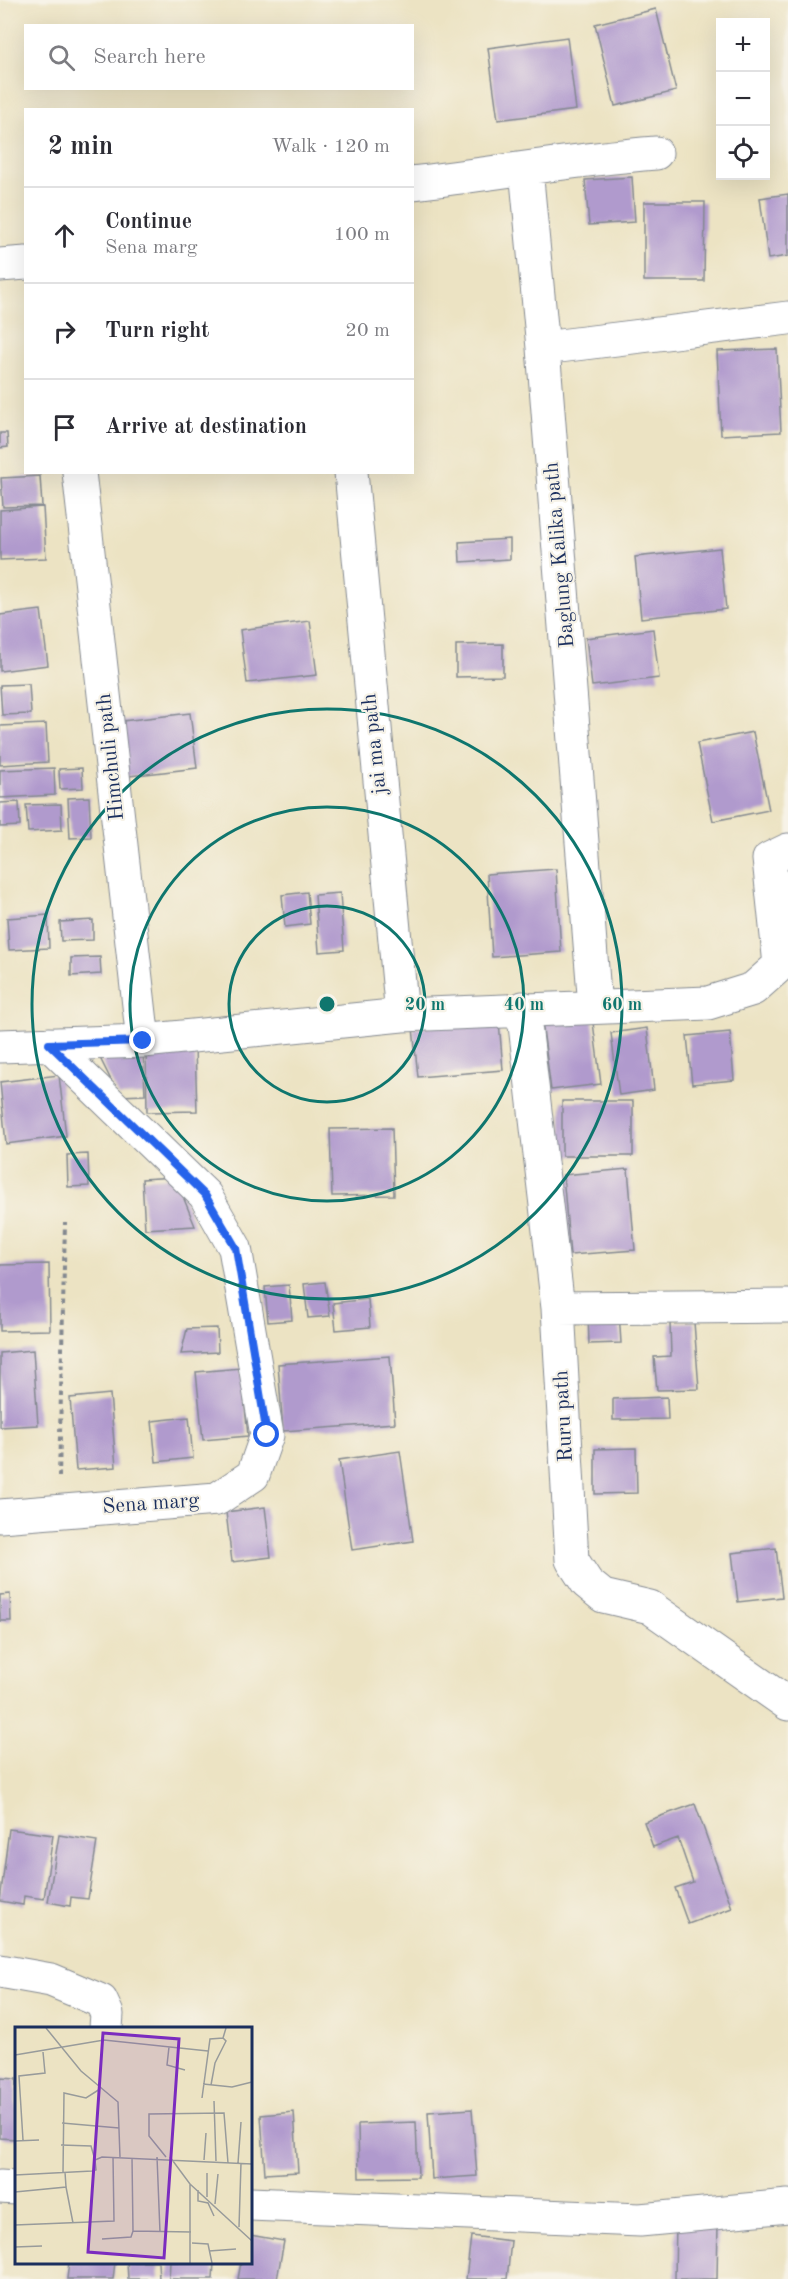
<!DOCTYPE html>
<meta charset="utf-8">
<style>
:root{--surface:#fff;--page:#f7f7f7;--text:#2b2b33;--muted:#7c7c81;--line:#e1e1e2}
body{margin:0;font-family:"Old Standard TT",serif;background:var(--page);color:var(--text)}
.controls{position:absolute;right:18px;top:18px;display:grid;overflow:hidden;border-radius:0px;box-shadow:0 6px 24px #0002}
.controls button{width:54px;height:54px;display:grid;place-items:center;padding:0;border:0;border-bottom:2px solid var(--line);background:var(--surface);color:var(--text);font:30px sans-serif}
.stop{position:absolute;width:18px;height:18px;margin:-14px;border:4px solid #2563eb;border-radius:50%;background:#fff}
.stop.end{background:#2563eb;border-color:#fff;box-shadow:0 2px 6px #0008}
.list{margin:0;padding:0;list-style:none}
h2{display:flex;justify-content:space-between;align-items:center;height:78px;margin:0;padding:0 24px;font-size:26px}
h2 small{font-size:20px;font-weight:400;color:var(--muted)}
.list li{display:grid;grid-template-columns:39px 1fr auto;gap:18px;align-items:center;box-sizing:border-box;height:96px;padding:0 24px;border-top:2px solid var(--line)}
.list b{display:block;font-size:22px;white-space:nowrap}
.list p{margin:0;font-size:20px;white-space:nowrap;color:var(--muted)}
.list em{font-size:20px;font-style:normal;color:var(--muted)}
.icon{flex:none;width:33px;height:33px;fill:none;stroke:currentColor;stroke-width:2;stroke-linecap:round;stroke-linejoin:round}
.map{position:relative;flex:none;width:788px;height:2279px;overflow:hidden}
.search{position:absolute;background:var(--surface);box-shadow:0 6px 24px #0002;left:24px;top:24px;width:390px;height:66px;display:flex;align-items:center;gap:15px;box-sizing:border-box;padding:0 21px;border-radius:0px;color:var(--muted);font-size:22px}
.panel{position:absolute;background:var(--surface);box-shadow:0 6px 24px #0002;left:24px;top:108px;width:390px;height:366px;border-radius:0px}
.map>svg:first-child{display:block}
.building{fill:#b09acd}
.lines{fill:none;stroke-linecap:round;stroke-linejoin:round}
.minor-casing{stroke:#848990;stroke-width:35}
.path{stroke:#848990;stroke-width:4;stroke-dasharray:4.5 4.5;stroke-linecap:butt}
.minor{stroke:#fff;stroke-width:33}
.route{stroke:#2563eb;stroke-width:8}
.ring{fill:none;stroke:#0f766e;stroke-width:3}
.labels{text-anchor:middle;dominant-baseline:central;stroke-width:4.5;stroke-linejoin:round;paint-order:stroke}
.street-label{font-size:21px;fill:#1b2f5e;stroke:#f7f3e8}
.inset-road{fill:none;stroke:#989b9b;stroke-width:1.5}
.view{fill:#7b2cbf;fill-opacity:0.15;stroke:#7b2cbf;stroke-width:3}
.inset-edge{fill:none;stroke:#1b2f5e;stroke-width:3}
.centre{fill:#0f766e;stroke:#f7f3e8;stroke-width:3}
.ring-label{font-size:18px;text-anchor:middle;font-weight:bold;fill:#0f766e;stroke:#f7f3e8;stroke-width:4.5;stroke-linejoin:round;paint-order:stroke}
</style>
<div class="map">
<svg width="788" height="2279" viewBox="0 0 788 2279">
<rect width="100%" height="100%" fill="#f7f3e8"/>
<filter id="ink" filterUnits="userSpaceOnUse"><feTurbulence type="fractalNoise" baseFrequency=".0167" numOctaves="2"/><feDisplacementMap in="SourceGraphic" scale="12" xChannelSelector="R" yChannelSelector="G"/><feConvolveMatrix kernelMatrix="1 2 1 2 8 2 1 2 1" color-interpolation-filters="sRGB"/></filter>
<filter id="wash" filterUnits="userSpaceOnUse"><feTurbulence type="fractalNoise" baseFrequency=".008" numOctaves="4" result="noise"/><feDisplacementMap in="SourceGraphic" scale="24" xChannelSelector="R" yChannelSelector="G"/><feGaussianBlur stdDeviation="1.35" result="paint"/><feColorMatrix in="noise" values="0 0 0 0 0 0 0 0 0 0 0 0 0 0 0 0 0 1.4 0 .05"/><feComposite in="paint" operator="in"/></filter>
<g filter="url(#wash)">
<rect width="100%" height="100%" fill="#ece3c3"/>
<g id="blocks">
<!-- building -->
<path class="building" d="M656,9L676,91L615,106L595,24Z
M567,37L576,110L498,120L488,48Z
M632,177L635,222L589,225L585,180Z
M788,194V256L768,259L760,198Z
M644,202H705L704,281H644Z
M777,349L781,432L721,435L717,351Z
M0,433H7L8,447L0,448Z
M40,476L42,506L3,507L1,478Z
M43,507L46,558L0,560V510Z
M510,539V559L460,562L459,542Z
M720,548L726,609L641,618L635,557Z
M41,610L48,665L0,671V615Z
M310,621L317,675L247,683L240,630Z
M653,629L659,678L592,686L586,638Z
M503,644V676L456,677V645Z
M29,684L31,714L2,715L0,685Z
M190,713L197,768L121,777L114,722Z
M46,724L48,762L0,765V726Z
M753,732L769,810L713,821L697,743Z
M54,768L55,795L0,798V770Z
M82,768L83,788L60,789L59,769Z
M89,797L91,837L70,838L68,798Z
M19,802L20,826L0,827V803Z
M61,804L62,830L28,832L26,805Z
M556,869L561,952L492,957L487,874Z
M307,892L310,924L285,927L282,895Z
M340,893L344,950L319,952L315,895Z
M48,915L49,948L9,950L7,918Z
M93,920V940L61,941L60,922Z
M100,957L101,974L71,976V958Z
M592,1015L601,1084L551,1090L542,1021Z
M499,1021L503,1070L418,1077L413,1028Z
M647,1028L654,1090L619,1095L611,1033Z
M730,1032L734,1080L692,1084L687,1036Z
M195,1047L197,1111L147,1112L146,1049Z
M143,1051L145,1095L119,1096L97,1052Z
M59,1075L66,1136L6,1144L0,1082Z
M562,1101H633V1156H562Z
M392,1128L394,1195L332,1196L330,1129Z
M88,1154L89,1186L68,1187L67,1155Z
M628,1169L635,1250L570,1255L563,1175Z
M175,1177L195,1226L145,1229L142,1179Z
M49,1264L50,1330L0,1331V1265Z
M325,1282L330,1316L308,1318L304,1284Z
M289,1285L292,1320L268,1322L265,1287Z
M368,1299L370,1327L336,1330L333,1303Z
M619,1312L621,1343L589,1344L588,1313Z
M694,1322L699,1389L657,1390L654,1357L671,1356L670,1323Z
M217,1328L218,1352L181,1354L187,1329Z
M33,1350L38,1425L0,1427V1353Z
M390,1356L395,1423L283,1431L278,1364Z
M241,1368L248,1436L203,1440L196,1372Z
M110,1394L116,1467L76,1470L70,1398Z
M667,1397L668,1419L613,1420V1399Z
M189,1417L193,1458L156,1462L152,1421Z
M636,1448L637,1493L595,1494V1449Z
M400,1451L413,1541L352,1550L339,1460Z
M265,1507L271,1557L232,1562L226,1512Z
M776,1548L782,1597L738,1602L732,1553Z
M10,1594L11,1621H0V1595Z
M695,1804L732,1908L688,1924L675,1888L693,1882L678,1838L653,1847L644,1822Z
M9,1829L53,1835L44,1899L24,1896L23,1905L0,1901Z
M59,1835L97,1841L88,1899L71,1897L70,1906L48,1902Z
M0,2078L16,2079V2139L0,2138Z
M472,2109L477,2176L432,2179L428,2112Z
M294,2112L298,2172L265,2174L261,2115Z
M416,2122L418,2177L359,2178L358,2124Z
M676,2222L718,2223L717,2279H675Z
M250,2235L284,2241L277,2279H238L241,2262H250Z
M471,2236L511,2241L507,2279H466Z
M69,2262H115L113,2279H67Z
M127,2262H158L159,2279H128Z
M170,2262H214L213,2279H169Z"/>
</g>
</g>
<g filter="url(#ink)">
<use href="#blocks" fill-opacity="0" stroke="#848990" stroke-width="1.5"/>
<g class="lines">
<!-- minor casing -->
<g class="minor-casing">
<path id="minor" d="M526,169L543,348
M412,183C494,174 574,159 656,153
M0,265L26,263
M79,472L143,1041
M351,472L402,1015
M595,1007L543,348L788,318
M523,1008L558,1308L572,1560L587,1583L603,1596L650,1607L788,1704
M0,1046L143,1041L402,1015L708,1003L753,989L780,965L769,859L788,850
M558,1308L788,1306
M0,1516L217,1499L253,1475L267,1435L235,1248L205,1195L49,1044
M0,1971L51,1980L101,2001L107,2014L106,2028
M0,2187L16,2188
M250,2204L640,2220L788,2206"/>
</g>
<!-- path -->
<path class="path" d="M59,1477L65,1223"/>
<!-- minor -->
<use href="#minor" class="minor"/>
</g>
</g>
<g class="lines" filter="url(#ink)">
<!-- route -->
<path class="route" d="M143,1041L49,1044L205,1195L236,1248L267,1435"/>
</g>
<!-- distance rings -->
<g class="ring">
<circle cx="327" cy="1004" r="98"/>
<circle cx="327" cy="1004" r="197"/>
<circle cx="327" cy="1004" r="295"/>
</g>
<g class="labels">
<!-- street labels -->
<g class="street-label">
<text transform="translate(560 555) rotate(-95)">Baglung Kalika path</text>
<text transform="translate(375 744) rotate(-96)">jai ma path</text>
<text transform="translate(111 757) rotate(-96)">Himchuli path</text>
<text transform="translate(564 1416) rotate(-93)">Ruru path</text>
<text transform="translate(151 1504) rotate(-4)">Sena marg</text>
</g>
</g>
<!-- overview -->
<g transform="translate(15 2027)">
<rect width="237" height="237" fill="#ece3c3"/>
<path class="inset-road" d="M31,1L66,44L103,75L105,130M154,20L152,38L170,43M0,28L89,13L193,24M188,57L217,60L237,55M196,58L200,36L211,14L208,11M187,71L195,12L208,11L211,1M199,74L201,134M47,96L104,101M8,113L4,49L30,46L28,25M0,114L24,113M46,118L76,119L80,133M142,130L145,205M151,130L134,109V87L209,86L213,136M155,130L175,157V236M117,131L118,204M189,133L191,106M223,136L226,95M48,146L49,66L71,71L85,62M192,146V170M0,148L77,144L81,143L80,133L87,130L237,137M175,157L237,214M51,160L58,196M183,163V174L193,176L199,189M0,165L51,160L50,145M200,177L203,147M0,198L99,194L98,130M224,200L226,136M118,204L176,205M87,212L116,210L118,204M177,216L193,217L197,236M0,220L27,219M194,224L221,222"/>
<path class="view" d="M88,6L164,12L149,231L73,225Z"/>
<rect width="237" height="237" class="inset-edge"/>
</g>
<circle cx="327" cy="1004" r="9" class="centre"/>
<g class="ring-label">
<text x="425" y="1010">20 m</text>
<text x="524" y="1010">40 m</text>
<text x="622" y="1010">60 m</text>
</g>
</svg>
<div class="controls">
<button>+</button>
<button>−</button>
<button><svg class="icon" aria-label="locate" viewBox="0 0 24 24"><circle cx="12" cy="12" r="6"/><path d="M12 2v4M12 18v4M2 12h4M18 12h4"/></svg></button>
</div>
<div class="stop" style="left:267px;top:1435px"></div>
<div class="stop end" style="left:143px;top:1041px"></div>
<div class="search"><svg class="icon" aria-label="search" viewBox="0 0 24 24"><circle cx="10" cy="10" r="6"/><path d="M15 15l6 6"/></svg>Search here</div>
<section class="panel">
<h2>2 min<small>Walk · 120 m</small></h2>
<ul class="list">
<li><svg class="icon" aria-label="ahead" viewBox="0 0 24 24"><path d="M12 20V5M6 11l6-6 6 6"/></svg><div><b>Continue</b><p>Sena marg</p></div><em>100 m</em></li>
<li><svg class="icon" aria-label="right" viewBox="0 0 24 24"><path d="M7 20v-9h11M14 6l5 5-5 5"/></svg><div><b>Turn right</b></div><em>20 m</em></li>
<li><svg class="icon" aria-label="arrive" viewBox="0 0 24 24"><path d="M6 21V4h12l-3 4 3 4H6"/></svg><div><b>Arrive at destination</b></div></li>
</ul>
</section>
</div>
